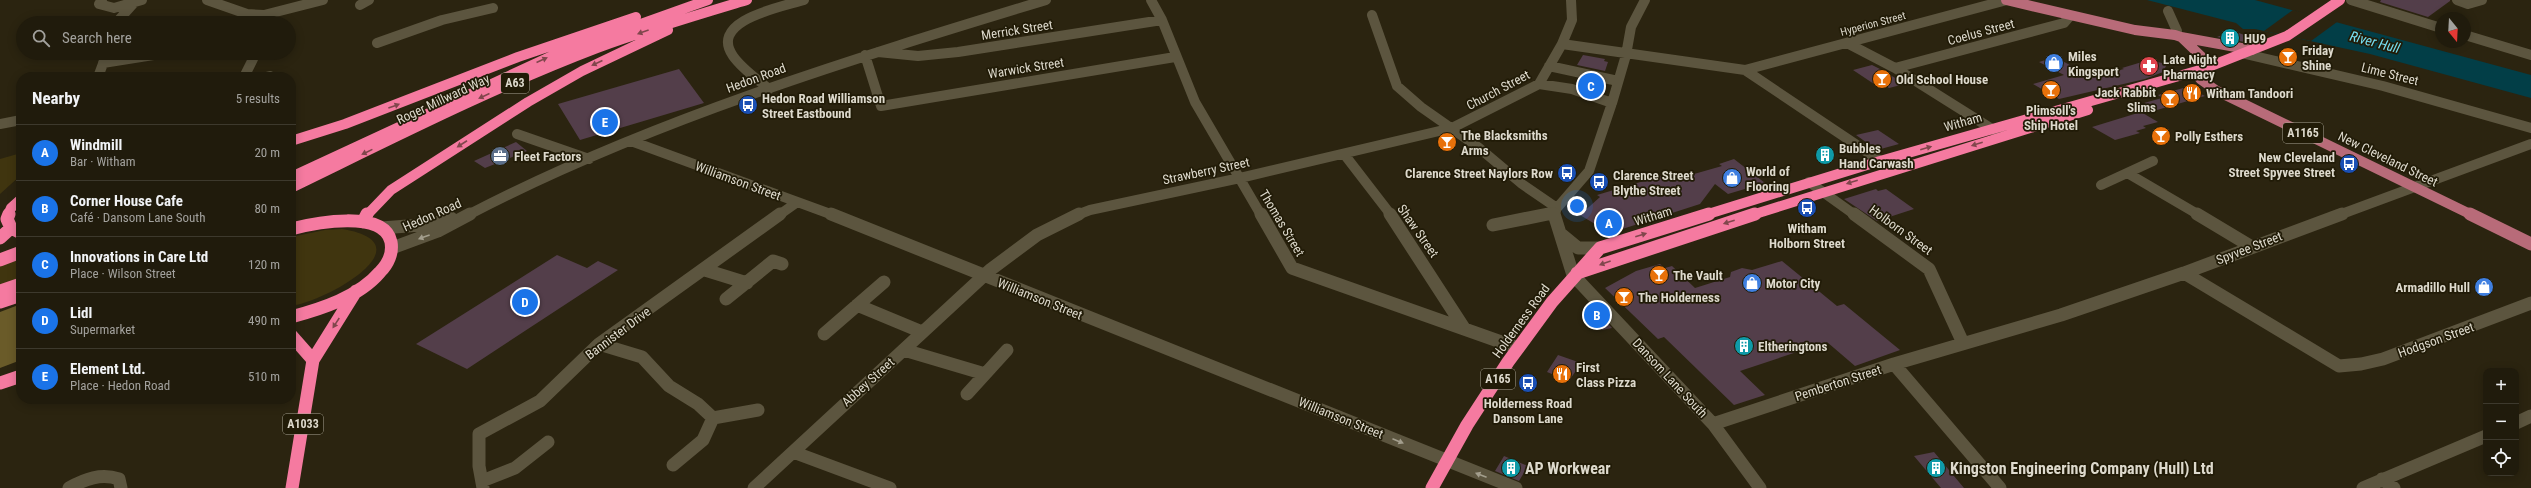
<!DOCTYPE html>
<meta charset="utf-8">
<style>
:root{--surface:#201b0c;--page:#282415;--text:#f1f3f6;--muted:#a2a19d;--line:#3d392d;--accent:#1a73e8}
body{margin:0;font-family:"Roboto Condensed",sans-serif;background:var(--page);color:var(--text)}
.controls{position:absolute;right:12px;bottom:12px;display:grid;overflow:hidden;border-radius:8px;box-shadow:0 2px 10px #0003}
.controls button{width:36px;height:36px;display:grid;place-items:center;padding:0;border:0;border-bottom:1px solid var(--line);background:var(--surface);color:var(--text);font:20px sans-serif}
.compass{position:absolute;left:2435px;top:12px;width:36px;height:36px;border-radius:50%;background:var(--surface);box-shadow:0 2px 10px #0003;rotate:162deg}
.you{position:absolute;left:1577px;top:206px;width:14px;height:14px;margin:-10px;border:3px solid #fff;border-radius:50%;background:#1a73e8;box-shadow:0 0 0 6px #1a73e833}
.badge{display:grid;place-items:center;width:26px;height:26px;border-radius:50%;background:var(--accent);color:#fff;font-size:13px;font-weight:700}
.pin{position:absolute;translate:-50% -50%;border:2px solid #fff;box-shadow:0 1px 4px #0006}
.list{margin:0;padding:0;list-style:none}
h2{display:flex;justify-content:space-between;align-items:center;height:52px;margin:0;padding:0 16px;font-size:17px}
h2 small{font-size:13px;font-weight:400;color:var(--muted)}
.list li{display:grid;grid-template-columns:26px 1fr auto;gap:12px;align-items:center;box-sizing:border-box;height:56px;padding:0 16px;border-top:1px solid var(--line)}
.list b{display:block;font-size:15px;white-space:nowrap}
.list p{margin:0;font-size:13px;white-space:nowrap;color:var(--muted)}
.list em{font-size:13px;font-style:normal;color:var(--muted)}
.icon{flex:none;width:22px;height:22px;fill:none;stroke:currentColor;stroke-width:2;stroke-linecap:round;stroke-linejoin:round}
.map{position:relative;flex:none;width:2531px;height:488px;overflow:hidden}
.search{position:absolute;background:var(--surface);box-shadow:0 2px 10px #0003;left:16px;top:16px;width:280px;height:44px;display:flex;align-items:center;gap:10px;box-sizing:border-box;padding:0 14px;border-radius:22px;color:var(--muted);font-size:15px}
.panel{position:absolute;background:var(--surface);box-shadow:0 2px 10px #0003;left:16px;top:72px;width:280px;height:332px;border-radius:16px}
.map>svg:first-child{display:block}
.green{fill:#40350f}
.forest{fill:#6a5b29}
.water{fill:#023e47}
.pier{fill:#2b2410}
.building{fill:#533e4a}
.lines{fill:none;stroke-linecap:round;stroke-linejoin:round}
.minor-far1{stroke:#5c553f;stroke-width:10}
.minor{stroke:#5c553f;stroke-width:13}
.major-far1{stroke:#b86b79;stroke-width:10}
.major{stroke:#b86b79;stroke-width:13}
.highway-far1{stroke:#f57aa0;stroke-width:10}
.highway{stroke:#f57aa0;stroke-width:13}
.oneway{fill:#80464c}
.oneway2{fill:#a39e8d}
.labels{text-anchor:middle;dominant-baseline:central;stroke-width:3.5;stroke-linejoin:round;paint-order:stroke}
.far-street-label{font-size:11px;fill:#ddd9cc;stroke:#211b07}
.shield{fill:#211b07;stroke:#a5a091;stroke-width:1}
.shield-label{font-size:12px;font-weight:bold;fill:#ddd9cc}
.street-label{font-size:13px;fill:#ddd9cc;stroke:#211b07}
.poi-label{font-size:13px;font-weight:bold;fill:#ddd9cc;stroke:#211b07;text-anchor:start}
.water-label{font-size:14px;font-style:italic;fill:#76e0f3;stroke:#211b07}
.near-poi-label{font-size:16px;font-weight:bold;fill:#ddd9cc;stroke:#211b07;text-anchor:start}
</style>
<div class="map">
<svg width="2531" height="488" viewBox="0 0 2531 488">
<rect width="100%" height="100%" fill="#2b2410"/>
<!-- green -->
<path class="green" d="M21,153V175L0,194V159Z
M342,229C429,243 328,301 291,306V237L325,230Z
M15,259L21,262V279L0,286V265Z"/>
<!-- forest -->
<path class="forest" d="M21,304V360L0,368V312Z"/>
<!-- water -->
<path class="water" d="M2147,0H2255L2531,75V98L2370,54L2255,29H2243L2236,23Z"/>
<!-- pier -->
<path class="pier" d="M2293,10L2337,22L2311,41L2264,31Z"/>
<!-- building -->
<path class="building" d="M2381,0H2450V1L2428,17L2380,2Z
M2233,31L2256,39L2245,42L2217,37Z
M1583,55L1605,59L1604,61L1608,62L1605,71L1577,65Z
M2055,57L2092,77L2124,69L2122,68L2142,62L2143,59L2167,64L2163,72L2145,79L2059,99L2033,84L2064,75L2039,62Z
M1872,65L1882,70L1905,84L1889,88L1880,82L1874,84L1853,70Z
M679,69L704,103L580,140L558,104Z
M1584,80L1601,84L1599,91L1581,85Z
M2187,87L2205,96L2157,110L2144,103L2162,98L2158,95Z
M2141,112L2158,122L2143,126L2146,128L2136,131L2140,133L2115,140L2092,127Z
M1878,130L1899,144L1877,150L1856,135Z
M516,142L527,151L485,168L474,161Z
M1734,159L1765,183L1728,194L1715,184L1700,204L1610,233L1580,215L1600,197L1597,195L1664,175L1680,178L1722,166L1719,164Z
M1876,189L1878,191L1886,189L1914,209L1877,221L1844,199Z
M557,255L587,268L598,261L618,270L467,369L416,344Z
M1782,261L1837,306L1844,304L1900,350L1855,366L1827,342L1740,371L1765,395L1734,405L1664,337L1658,339L1605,288L1636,271L1660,264L1665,268L1672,266L1695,288L1730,277L1731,272L1742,268L1752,270Z
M1586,308H1593L1612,328L1602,330L1595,321L1591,320Z
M1558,355L1581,363L1569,381L1547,372Z
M1934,452L1964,488H1941L1914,456Z
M1504,456L1528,466L1519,481L1495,471Z"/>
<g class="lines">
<!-- minor-far1 -->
<path class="minor-far1" d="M102,0L99,4L114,8L142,0
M207,0L247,14L264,15L323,0
M1151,0L1162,20L1195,102L1261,215
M2351,0L2441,28
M2457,0L2468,4L2482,0
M360,5L369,0
M2168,11L2177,31L2175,35
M1372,15L1397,86L1421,107L1478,147L1522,184L1557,208
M116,23L133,4
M2465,35L2531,55
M377,43L442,20L493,8
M1847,43L1895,68L2000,134
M1562,44L1745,70L2007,0
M878,52L918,56L958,52L1162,20
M2241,53L2383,86L2531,128
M865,55L881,106L1175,57
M103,63L166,53
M1549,66L1618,81
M1895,68L2064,23L2070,16
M1745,70L1894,170
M98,77L107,53
M244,77L253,59L249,53
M266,77L270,76
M1539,84L1572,89L1612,103
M769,89C757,79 742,69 733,56C708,20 782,7 804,0
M0,124L21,120
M517,134L589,159
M631,141L833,215
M1344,154L1391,215
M2129,174L2199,215
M1809,182L1855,215
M2101,185L2153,161
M468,215C648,121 852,59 1046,0
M779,215L796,203
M1077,215L1090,210L1240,178L1452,128L1539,84L1562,44L1572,20L1571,0
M1542,215L1554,213
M1554,215L1557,208L1589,171L1612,103L1626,55L1631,27L1645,0
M2339,215L2531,144"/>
<!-- minor -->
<path class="minor" d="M831,214L1516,488
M1261,214L1292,268L1518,348
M1390,214L1464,328
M1554,214L1573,275L1713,424L1760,488
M1854,214L1929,269L1963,343
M2197,214L2252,247
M1493,225L1548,214
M382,228L433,224L451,218
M1561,234L1578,248H1600
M392,248L438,231L470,214
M705,270L747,283
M2184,273L2339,366L2361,364L2383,359L2531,303
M726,299L773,261L782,264
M857,305L922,332
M824,334L884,282
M599,344L642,357L669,386L698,404L713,418L703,440L673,465
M904,350L985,374
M1894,364L2000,488
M967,394L1007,350
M713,418L758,410
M2516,423L2531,416
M1713,424L1894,364L2061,315L2184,273L2342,214
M793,452L890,488
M2382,479L2394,488
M482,481L515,468L548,442
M69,488C85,479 101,473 119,479L121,488
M483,488L479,466V434L540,401L599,344L780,214
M754,488L990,270L1037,235L1079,214
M2363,488L2486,436"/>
<!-- major-far1 -->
<path class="major-far1" d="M2006,0L2135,30L2175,35L2181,37L2202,57L2200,79L2217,91L2472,215
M2181,37L2252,50"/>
<!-- major -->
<path class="major" d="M2470,214L2531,244"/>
<!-- highway-far1 -->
<path class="highway-far1" d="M2193,73L2287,36L2340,0
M291,141L345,124L518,57L636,17
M291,177L554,55L708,0
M291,188C392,139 492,88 597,48C646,30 697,15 747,0
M8,215L11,208L21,199
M367,215L391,190L528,102L582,71L668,30
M1705,215L1880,161L2200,70
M1752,215L2088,110"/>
<!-- highway -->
<path class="highway" d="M9,214L7,219L11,228L21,233
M363,222L367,214
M291,229C314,223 384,209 391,242C393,253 388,264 380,272C359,297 321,309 291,317
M0,238L11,228
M0,260L21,252
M1577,273L1755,214
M0,291L21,284
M0,302L21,295
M291,335L313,360
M0,383L21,376
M292,488L313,360L356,291
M1432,488L1467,425L1508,362L1552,302L1600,248L1709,214"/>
</g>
<!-- one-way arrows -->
<defs><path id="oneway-solid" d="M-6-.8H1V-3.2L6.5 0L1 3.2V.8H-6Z"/></defs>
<g class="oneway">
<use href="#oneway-solid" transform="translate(643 32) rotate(160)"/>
<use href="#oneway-solid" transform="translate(542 60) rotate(-24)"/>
<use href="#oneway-solid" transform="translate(597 63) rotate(155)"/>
<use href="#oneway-solid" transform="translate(484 96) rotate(156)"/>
<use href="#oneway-solid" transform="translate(394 106) rotate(-20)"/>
<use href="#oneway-solid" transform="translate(462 144) rotate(147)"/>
<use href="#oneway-solid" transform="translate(1977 144) rotate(163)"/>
<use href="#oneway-solid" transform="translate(1926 148) rotate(-16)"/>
<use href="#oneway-solid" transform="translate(367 152) rotate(154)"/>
<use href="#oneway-solid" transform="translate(1852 182) rotate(163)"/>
<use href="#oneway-solid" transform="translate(1729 222) rotate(162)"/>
<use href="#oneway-solid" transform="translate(1641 235) rotate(-17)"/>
<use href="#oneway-solid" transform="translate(1605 263) rotate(160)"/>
<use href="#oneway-solid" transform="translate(336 323) rotate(123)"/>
</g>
<g class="oneway2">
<use href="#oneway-solid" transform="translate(424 237) rotate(160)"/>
<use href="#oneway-solid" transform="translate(1398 441) rotate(23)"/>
<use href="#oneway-solid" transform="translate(1481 475) rotate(-159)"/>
</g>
<!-- icons -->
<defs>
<g id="building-disc" transform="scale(1)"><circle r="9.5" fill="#0f9aa8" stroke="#211b07"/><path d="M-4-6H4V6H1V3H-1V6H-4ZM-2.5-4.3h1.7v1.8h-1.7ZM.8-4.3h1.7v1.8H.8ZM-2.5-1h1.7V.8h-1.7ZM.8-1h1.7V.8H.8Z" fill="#fff"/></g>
<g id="bar-disc" transform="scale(1)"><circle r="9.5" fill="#e8710a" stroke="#211b07"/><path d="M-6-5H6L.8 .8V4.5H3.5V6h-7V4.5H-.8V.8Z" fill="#fff"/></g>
<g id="shop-disc" transform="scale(1)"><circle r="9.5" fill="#3f7fe0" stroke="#211b07"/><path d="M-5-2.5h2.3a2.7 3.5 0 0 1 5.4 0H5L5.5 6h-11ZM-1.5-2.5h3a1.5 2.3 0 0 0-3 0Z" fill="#fff"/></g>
<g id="pharmacy-disc" transform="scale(1)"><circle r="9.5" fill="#e0444e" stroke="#211b07"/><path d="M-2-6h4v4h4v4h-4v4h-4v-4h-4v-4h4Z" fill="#fff"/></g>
<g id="restaurant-disc" transform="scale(1)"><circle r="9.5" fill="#e8710a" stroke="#211b07"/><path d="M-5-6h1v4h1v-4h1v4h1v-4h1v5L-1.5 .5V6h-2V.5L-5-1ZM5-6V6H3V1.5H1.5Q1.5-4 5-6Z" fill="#fff"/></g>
<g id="bus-disc" transform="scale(1)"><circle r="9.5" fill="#1a4fb4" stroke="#211b07"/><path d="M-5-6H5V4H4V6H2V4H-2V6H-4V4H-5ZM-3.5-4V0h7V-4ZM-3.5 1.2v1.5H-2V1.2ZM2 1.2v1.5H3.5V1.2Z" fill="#fff"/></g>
<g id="office-disc" transform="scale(1)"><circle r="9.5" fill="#5c6f8a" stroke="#211b07"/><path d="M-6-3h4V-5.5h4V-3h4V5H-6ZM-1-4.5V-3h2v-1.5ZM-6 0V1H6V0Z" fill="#fff"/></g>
</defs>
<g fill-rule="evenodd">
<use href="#building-disc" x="2230" y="38"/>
<use href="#bar-disc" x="2288" y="57"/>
<use href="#shop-disc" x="2054" y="63"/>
<use href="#pharmacy-disc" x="2149" y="66"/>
<use href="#bar-disc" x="1882" y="79"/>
<use href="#bar-disc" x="2051" y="90"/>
<use href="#restaurant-disc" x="2192" y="93"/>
<use href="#bar-disc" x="2170" y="99"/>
<use href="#bus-disc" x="748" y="105"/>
<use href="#bar-disc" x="2161" y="136"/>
<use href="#bar-disc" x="1447" y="142"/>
<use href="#building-disc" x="1825" y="155"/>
<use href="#office-disc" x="500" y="156"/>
<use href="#bus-disc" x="2349" y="164"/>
<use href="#bus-disc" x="1567" y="173"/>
<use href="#shop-disc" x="1732" y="178"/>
<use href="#bus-disc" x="1599" y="182"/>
<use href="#bus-disc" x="1807" y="208"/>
<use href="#bar-disc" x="1659" y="275"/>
<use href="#shop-disc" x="1752" y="283"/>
<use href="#shop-disc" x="2484" y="287"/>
<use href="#bar-disc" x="1624" y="297"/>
<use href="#building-disc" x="1744" y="346"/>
<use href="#restaurant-disc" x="1562" y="374"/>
<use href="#bus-disc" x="1528" y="383"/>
<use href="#building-disc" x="1511" y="468"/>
<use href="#building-disc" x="1936" y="468"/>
</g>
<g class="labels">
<!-- far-street labels -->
<g class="far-street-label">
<text transform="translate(1873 24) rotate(-15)">Hyperion Street</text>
</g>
<!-- shield labels -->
<g class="shield">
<rect x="501" y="73" width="28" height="20" rx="3"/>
<rect x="2283" y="123" width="40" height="20" rx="3"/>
<rect x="1481" y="369" width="34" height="20" rx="3"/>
<rect x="283" y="414" width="40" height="20" rx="3"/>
</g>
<g class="shield-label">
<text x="515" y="83">A63</text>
<text x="2303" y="133">A1165</text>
<text x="1498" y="379">A165</text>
<text x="303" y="424">A1033</text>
</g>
<!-- street labels -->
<g class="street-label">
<text transform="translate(1017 30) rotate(-9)">Merrick Street</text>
<text transform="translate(1981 32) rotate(-15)">Coelus Street</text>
<text transform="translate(1026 68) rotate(-9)">Warwick Street</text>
<text transform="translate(2390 74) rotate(14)">Lime Street</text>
<text transform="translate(756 78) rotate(-20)">Hedon Road</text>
<text transform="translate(1498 90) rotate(-28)">Church Street</text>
<text transform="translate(443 99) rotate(-25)">Roger Millward Way</text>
<text transform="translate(1963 122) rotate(-16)">Witham</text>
<text transform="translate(2388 159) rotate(26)">New Cleveland Street</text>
<text transform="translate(1206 171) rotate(-12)">Strawberry Street</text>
<text transform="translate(738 181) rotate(20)">Williamson Street</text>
<text transform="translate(432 215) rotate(-24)">Hedon Road</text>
<text transform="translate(1653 216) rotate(-17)">Witham</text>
<text transform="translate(1282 223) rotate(59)">Thomas Street</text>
<text transform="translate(1901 230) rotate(36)">Holborn Street</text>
<text transform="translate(1418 231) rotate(55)">Shaw Street</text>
<text transform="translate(2249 248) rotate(-21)">Spyvee Street</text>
<text transform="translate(1040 299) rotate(22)">Williamson Street</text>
<text transform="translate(1521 321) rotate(-54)">Holderness Road</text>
<text transform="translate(618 333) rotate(-37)">Bannister Drive</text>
<text transform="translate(2436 340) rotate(-20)">Hodgson Street</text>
<text transform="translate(1670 378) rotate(47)">Dansom Lane South</text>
<text transform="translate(868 382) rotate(-42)">Abbey Street</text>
<text transform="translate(1838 383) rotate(-18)">Pemberton Street</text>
<text transform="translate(1341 418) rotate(22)">Williamson Street</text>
</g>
<!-- poi labels -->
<g class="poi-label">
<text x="2244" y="38">HU9</text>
<text x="2302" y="50">Friday<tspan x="2302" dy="15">Shine</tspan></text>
<text x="2068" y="56">Miles<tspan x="2068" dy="15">Kingsport</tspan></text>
<text x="2163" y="59">Late Night<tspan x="2163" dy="15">Pharmacy</tspan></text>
<text x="1896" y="79">Old School House</text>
<text x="2156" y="92" text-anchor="end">Jack Rabbit<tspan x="2156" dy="15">Slims</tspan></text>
<text x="2206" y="93">Witham Tandoori</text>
<text x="762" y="98">Hedon Road Williamson<tspan x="762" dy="15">Street Eastbound</tspan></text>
<text x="2051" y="110" text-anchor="middle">Plimsoll's<tspan x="2051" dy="15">Ship Hotel</tspan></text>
<text x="1461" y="135">The Blacksmiths<tspan x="1461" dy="15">Arms</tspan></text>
<text x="2175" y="136">Polly Esthers</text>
<text x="1839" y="148">Bubbles<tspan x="1839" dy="15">Hand Carwash</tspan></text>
<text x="514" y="156">Fleet Factors</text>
<text x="2335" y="157" text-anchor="end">New Cleveland<tspan x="2335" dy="15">Street Spyvee Street</tspan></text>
<text x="1746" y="171">World of<tspan x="1746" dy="15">Flooring</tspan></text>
<text x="1553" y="173" text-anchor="end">Clarence Street Naylors Row</text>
<text x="1613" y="175">Clarence Street<tspan x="1613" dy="15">Blythe Street</tspan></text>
<text x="1807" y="228" text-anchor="middle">Witham<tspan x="1807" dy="15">Holborn Street</tspan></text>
<text x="1673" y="275">The Vault</text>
<text x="1766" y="283">Motor City</text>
<text x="2470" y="287" text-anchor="end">Armadillo Hull</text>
<text x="1638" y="297">The Holderness</text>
<text x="1758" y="346">Eltheringtons</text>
<text x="1576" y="367">First<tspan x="1576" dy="15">Class Pizza</tspan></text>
<text x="1528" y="403" text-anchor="middle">Holderness Road<tspan x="1528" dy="15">Dansom Lane</tspan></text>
</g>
<!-- water labels -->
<g class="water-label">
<text transform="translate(2375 42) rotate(15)">River Hull</text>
</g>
<!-- near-poi labels -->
<g class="near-poi-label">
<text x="1525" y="468">AP Workwear</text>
<text x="1950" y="468">Kingston Engineering Company (Hull) Ltd</text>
</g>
</g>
</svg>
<div class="controls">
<button>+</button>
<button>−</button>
<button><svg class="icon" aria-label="locate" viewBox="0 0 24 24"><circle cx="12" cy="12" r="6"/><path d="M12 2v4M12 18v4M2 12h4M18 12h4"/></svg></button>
</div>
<svg class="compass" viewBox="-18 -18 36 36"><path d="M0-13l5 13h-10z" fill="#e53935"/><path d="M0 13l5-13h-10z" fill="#a2a19d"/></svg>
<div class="you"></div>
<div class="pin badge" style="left:1609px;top:223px">A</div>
<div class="pin badge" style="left:1597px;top:315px">B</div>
<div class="pin badge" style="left:1591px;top:86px">C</div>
<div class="pin badge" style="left:525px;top:302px">D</div>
<div class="pin badge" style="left:605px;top:122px">E</div>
<div class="search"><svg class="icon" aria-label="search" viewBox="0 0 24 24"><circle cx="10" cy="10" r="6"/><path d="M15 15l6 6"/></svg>Search here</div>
<section class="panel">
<h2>Nearby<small>5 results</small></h2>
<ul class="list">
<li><span class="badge">A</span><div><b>Windmill</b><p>Bar · Witham</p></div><em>20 m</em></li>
<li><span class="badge">B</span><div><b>Corner House Cafe</b><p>Café · Dansom Lane South</p></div><em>80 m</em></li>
<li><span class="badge">C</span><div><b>Innovations in Care Ltd</b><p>Place · Wilson Street</p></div><em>120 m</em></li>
<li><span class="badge">D</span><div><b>Lidl</b><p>Supermarket</p></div><em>490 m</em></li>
<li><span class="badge">E</span><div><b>Element Ltd.</b><p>Place · Hedon Road</p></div><em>510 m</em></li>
</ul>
</section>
</div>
